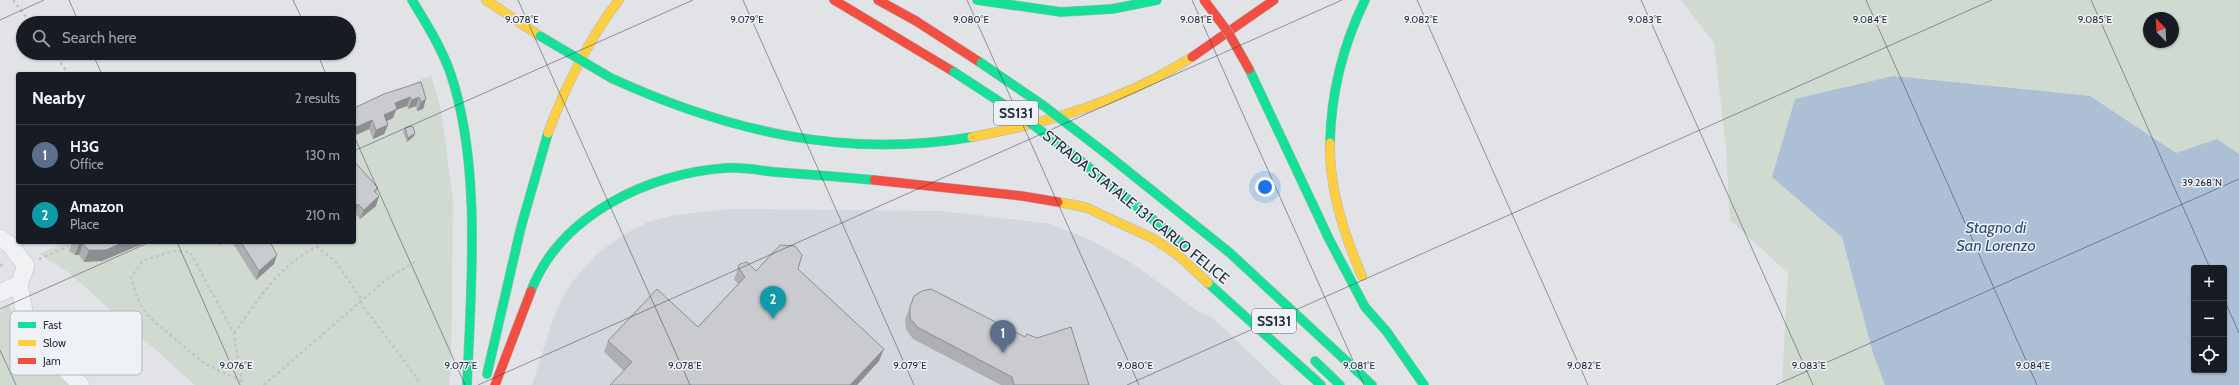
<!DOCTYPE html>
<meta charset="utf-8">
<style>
:root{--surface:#171b24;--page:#242831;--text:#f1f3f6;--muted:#9ea1a6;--line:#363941;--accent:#676e7b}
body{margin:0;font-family:Cabin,sans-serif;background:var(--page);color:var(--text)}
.controls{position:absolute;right:12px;bottom:12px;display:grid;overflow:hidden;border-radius:4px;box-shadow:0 1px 3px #0004}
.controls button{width:36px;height:36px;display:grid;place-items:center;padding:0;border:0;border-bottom:1px solid var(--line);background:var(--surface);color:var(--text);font:20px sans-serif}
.compass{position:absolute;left:2143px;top:12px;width:36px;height:36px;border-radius:50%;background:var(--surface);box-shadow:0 1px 3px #0004;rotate:336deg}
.you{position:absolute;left:1265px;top:187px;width:14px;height:14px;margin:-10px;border:3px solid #fff;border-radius:50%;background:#1a73e8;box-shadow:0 0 0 6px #1a73e833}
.badge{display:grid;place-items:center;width:26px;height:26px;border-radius:50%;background:var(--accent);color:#fff;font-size:13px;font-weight:700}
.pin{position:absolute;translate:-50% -33px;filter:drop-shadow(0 1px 2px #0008)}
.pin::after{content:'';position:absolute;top:21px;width:14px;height:12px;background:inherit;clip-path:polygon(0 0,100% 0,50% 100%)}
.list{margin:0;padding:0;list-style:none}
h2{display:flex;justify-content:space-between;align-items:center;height:52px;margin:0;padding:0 16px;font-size:17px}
h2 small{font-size:13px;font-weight:400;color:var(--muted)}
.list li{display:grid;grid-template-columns:26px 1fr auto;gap:12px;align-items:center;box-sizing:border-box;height:60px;padding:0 16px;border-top:1px solid var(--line)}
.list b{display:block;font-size:15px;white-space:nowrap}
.list p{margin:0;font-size:13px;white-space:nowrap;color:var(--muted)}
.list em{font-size:13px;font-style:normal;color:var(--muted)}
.icon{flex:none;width:22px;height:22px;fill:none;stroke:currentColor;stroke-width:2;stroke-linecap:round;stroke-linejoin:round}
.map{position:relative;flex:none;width:2239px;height:385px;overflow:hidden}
.search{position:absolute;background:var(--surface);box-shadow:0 1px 3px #0004;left:16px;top:16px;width:340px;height:44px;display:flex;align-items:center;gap:10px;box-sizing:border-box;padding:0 14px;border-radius:22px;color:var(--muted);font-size:15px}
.panel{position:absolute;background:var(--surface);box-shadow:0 1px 3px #0004;left:16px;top:72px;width:340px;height:172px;border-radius:4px}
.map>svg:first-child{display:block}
.built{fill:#d2d6dd}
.green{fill:#d0dad1;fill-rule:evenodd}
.water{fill:#acbfd4;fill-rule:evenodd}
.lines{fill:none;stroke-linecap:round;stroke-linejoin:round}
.street-casing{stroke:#bfc1c4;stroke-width:18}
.fast-casing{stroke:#b3b6bb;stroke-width:10}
.slow-casing{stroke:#b3b6bb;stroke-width:10}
.jam-casing{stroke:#b3b6bb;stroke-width:10}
.path{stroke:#c2c4c9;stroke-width:2.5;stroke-dasharray:3 3;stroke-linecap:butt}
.street{stroke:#f0f1f3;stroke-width:17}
.fast{stroke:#16e098;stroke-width:9}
.slow{stroke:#ffcf43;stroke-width:9}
.jam{stroke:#f24e42;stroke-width:9}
.fast-bridge-casing{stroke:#b3b6bb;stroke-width:10;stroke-linecap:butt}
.jam-bridge-casing{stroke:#b3b6bb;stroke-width:10;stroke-linecap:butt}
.fast-bridge{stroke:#16e098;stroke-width:9}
.jam-bridge{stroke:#f24e42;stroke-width:9}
.wall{fill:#adafb1}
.shaded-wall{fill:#8d8e90}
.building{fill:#c9cbce;stroke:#8d8e90}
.ticks{fill:none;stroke:#262f41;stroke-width:1;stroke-opacity:0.45}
.labels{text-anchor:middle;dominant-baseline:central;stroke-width:3;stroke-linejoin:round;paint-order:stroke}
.shield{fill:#eef1f6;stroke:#626977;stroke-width:1}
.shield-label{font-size:14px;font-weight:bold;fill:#262f41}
.street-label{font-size:15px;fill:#262f41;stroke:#eef1f6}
.water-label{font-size:16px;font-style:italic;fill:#2d4d78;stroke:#eef1f6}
.key{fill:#eef1f6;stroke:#b2b7c0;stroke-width:1}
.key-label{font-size:11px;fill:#262f41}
.ticks-label{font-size:10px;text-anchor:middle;fill:#262f41;stroke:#eef1f6;stroke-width:3;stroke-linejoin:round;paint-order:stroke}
</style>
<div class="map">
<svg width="2239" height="385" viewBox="0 0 2239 385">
<rect width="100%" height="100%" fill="#e1e3e6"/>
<!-- built -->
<path class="built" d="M731,209L941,211L1051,224L1093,241L1136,266L1197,311L1212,317L1283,385H532L555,314L563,297L573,281L597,254L623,235L648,222L674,215Z"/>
<!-- green -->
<path class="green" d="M1681,0H2239V385H1782L1788,273L1730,220L1726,148L1714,43ZM2149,18H2173V42H2149ZM2194,268H2224V370H2194Z
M431,75L441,110L453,201L451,373L449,385H195L69,273L39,254L66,242H354V110Z
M9,305L24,340L68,385H0V312Z"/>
<!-- water -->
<path class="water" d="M1893,76L2090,96L2176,153L2217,139L2239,154V385H1885L1873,353L1842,237L1772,177L1795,99ZM2194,268H2224V370H2194Z"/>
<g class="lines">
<!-- street casing -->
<g class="street-casing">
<path id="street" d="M0,238L10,245L26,266L19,284L26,321L37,341L81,385
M0,293L19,284"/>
</g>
<!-- fast casing -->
<g class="fast-casing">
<path id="fast" d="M412,0C426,23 441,47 450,72C482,164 471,289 467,385
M977,0L1061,12L1112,9L1157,0
M1249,69L1329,239L1365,307L1387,332L1424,385
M611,78C727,131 844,159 972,137
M1330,143C1331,93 1343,45 1365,0
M1104,152L1230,253L1372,385
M1076,157L1183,244
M1208,283L1321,385
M531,291C560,215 649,173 726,168C741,167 758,170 774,172C807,174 840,177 874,180
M1315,361L1340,385
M487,374L521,227L548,133"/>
</g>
<!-- slow casing -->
<g class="slow-casing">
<path id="slow" d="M486,0L540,36
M548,133C564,89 590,37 619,0
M972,137C1050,123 1125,100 1192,57
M1330,143C1329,188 1344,235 1362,276
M1058,202L1085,207L1154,239L1178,255L1208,283"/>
</g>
<!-- jam casing -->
<g class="jam-casing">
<path id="jam" d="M834,0L954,72
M878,0L916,21L981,63
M1192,57L1274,0
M874,180L1022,196L1058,202
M495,385L531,291"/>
</g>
<!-- path -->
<path class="path" d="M13,0L31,23
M53,53L69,74
M39,259L77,242
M0,265H6
M360,302L417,378L419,385
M234,333C258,301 279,264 317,247L336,262L362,300
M242,381L205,364L149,317L139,302L131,278L142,261L173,251L190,252L234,333L242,385
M264,385L388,278L418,260"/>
<!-- street -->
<use href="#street" class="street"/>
<!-- fast -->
<use href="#fast" class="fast"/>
<!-- slow -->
<use href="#slow" class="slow"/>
<!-- jam -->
<use href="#jam" class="jam"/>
<!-- fast-bridge casing -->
<g class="fast-bridge-casing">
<path id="fast-bridge" d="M540,36L611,78
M981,63L1044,106L1104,152
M954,72L1017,113L1076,157"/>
</g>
<!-- jam-bridge casing -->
<g class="jam-bridge-casing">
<path id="jam-bridge" d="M1204,0L1228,32L1249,69"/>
</g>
<!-- fast-bridge -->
<use href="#fast-bridge" class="fast-bridge"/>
<!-- jam-bridge -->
<use href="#jam-bridge" class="jam-bridge"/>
</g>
<!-- wall -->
<path class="wall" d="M421,82L426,99L423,109L417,111L416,106L408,109L407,106L396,110L393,118L387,121L388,125L384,134L373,139L369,129L354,136V108Z
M405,128L415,133L414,136L407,142L403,132Z
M354,161L378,188L376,193L379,196L376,206L360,219L355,213L354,214Z
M72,242H147L102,261L84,262L79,255H75L69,251Z
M217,242H224L219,245Z
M232,242H270L274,264L256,280Z
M740,264L756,271L798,269L879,361L857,385H610L624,371L604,352L608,341L698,327L738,284L734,279Z
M910,307L1089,385H1001L913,339L906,329L905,319Z"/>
<!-- shaded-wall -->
<path class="shaded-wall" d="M410,97L407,106L396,110L393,118L381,124L384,115L395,103Z
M419,97L416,106L408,109L412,100Z
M426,99L423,109L417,111L421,102Z
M372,120L369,129L354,136V128Z
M388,125L384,134L373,139L376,130Z
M415,133L414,136L407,142L408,138Z
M379,196L376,206L360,219L364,210Z
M358,204L355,213L354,214V207Z
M124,242H147L102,261L84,262L89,250Z
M220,242H224L219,245Z
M79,244H83L79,255H75Z
M277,255L274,264L256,280L259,271Z
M884,349L879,361L857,385H850Z"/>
<!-- building -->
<path class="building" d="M421,82L426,99L421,102L419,97L412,100L410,97L395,103L397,109L384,115L388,125L376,130L372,120L354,128V108L384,94Z
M410,126L413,127L415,133L408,138L405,128Z
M354,161L378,188L374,191L379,196L364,210L358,204L354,207Z
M77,242H124L106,250H89L83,244H79Z
M241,242H270L277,255L259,271Z
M780,245L795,246L802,255L798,269L884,349L850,385H610L632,362L608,341L657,289L698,327L745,277L738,267L740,264L747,262L756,271Z
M931,289L1025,337L1027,334L1037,338L1071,327L1089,385H1014L1012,377L917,327L910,318V307L914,296L922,291Z"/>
<!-- ticks -->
<path class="ticks" d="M69,0L79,23M293,0L304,23M518,0L690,385M743,0L914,385M967,0L1139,385M1192,0L1364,385M1417,0L1588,385M1641,0L1813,385M1866,0L2037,385M2091,0L2210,268M0,20L44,0M92,53L102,74M317,53L326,74M354,136L465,385M354,151L693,0M177,242L240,385M2224,299L2239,333M0,309L150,242M0,350L16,385M478,385L1342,0M1127,385L1992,0M1776,385L2239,179"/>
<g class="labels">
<!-- shield labels -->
<g class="shield">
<rect x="994" y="101" width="44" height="24" rx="3"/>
<rect x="1252" y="309" width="44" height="24" rx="3"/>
</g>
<g class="shield-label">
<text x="1016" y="113">SS131</text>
<text x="1274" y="321">SS131</text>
</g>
<!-- street labels -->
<g class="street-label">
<text transform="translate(1136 207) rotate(39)">STRADA STATALE 131 CARLO FELICE</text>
</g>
<!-- water labels -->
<g class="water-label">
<text x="1996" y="227">Stagno di<tspan x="1996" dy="18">San Lorenzo</tspan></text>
</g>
</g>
<!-- legend -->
<rect x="10" y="311" width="132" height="64" rx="6" class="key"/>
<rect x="18" y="322" width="18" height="6" fill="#16e098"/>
<rect x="18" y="340" width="18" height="6" fill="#ffcf43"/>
<rect x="18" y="358" width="18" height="6" fill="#f24e42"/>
<g class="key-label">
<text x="43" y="329">Fast</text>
<text x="43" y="347">Slow</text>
<text x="43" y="365">Jam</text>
</g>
<g class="ticks-label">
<text x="747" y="23">9.079°E</text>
<text x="1421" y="23">9.082°E</text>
<text x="522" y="23">9.078°E</text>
<text x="971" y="23">9.080°E</text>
<text x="1196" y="23">9.081°E</text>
<text x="1645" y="23">9.083°E</text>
<text x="1870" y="23">9.084°E</text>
<text x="2095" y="23">9.085°E</text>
<text x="2202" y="186">39.268°N</text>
<text x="236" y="369">9.076°E</text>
<text x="461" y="369">9.077°E</text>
<text x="685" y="369">9.078°E</text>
<text x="910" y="369">9.079°E</text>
<text x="1135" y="369">9.080°E</text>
<text x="1359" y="369">9.081°E</text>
<text x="1584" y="369">9.082°E</text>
<text x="1809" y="369">9.083°E</text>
<text x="2033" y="369">9.084°E</text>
</g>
</svg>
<div class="controls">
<button>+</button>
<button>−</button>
<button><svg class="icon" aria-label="locate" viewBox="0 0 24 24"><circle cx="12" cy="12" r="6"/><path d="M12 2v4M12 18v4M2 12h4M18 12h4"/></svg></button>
</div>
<svg class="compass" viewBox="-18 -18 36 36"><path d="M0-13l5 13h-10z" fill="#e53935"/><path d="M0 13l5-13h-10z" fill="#9ea1a6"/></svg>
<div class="you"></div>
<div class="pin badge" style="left:1003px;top:353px;background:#5c6f8a">1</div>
<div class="pin badge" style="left:773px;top:319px;background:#0f9aa8">2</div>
<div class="search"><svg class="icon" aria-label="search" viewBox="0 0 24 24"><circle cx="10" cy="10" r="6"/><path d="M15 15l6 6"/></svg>Search here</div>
<section class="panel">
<h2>Nearby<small>2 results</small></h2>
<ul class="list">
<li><span class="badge" style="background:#5c6f8a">1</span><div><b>H3G</b><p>Office</p></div><em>130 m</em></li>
<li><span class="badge" style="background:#0f9aa8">2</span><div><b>Amazon</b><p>Place</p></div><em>210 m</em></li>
</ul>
</section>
</div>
